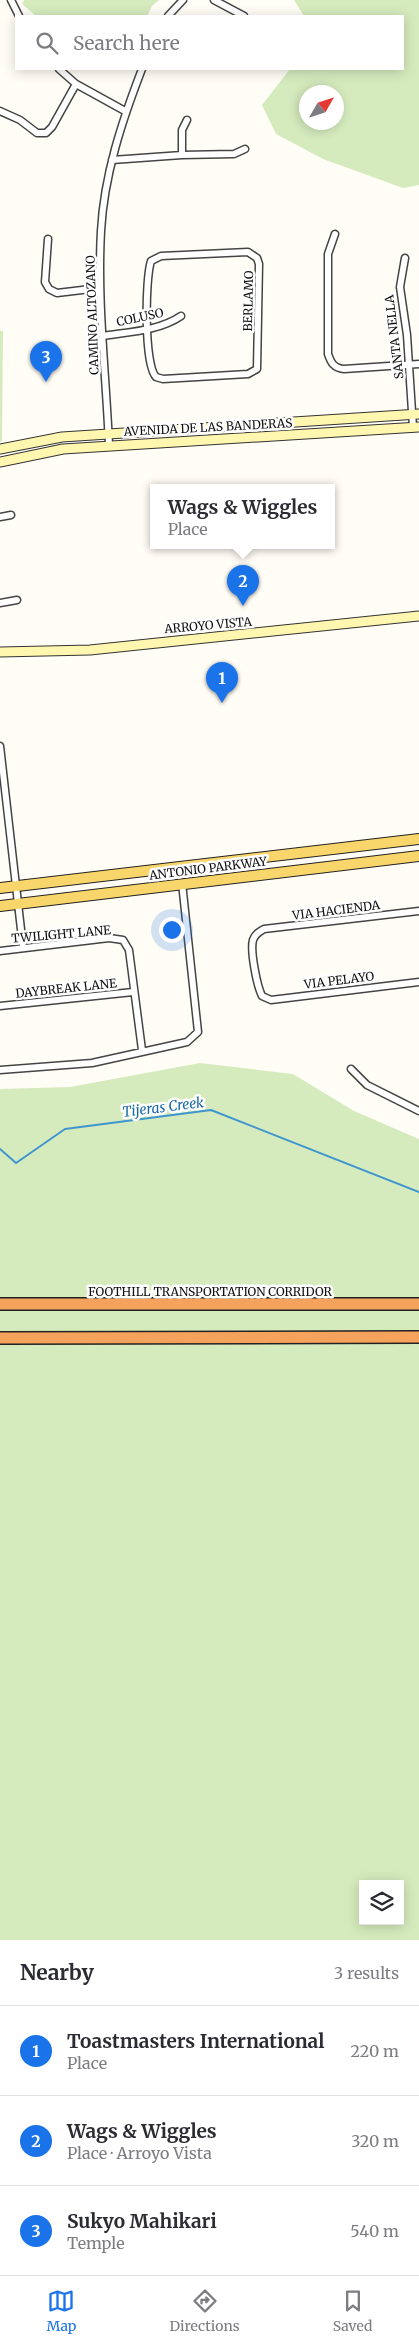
<!DOCTYPE html>
<meta charset="utf-8">
<style>
:root{--surface:#fff;--page:#f7f7f7;--text:#2b2b33;--muted:#7c7c81;--line:#e1e1e2;--accent:#1a73e8}
body{margin:0;font-family:Merriweather,serif;background:var(--page);color:var(--text)}
.controls{position:absolute;right:15px;bottom:15px;display:grid;overflow:hidden;border-radius:0px;box-shadow:0 2px 12px #0003}
.controls button{width:45px;height:45px;display:grid;place-items:center;padding:0;border:0;border-bottom:1px solid var(--line);background:var(--surface);color:var(--text);font:25px sans-serif}
.compass{position:absolute;left:299px;top:85px;width:45px;height:45px;border-radius:50%;background:var(--surface);box-shadow:0 2px 12px #0003;rotate:51deg}
.you{position:absolute;left:171px;top:929px;width:18px;height:18px;margin:-12px;border:4px solid #fff;border-radius:50%;background:#1a73e8;box-shadow:0 0 0 8px #1a73e833}
.badge{display:grid;place-items:center;width:32px;height:32px;border-radius:50%;background:var(--accent);color:#fff;font-size:16px;font-weight:700}
.pin{position:absolute;translate:-50% -41px;filter:drop-shadow(0 1px 2px #0008)}
.pin::after{content:'';position:absolute;top:26px;width:18px;height:15px;background:inherit;clip-path:polygon(0 0,100% 0,50% 100%)}
.popup{position:absolute;left:150px;top:484px;width:185px;height:65px;box-sizing:border-box;display:grid;place-content:center;border-radius:0px;background:var(--surface);filter:drop-shadow(0 1px 4px #0005);font-size:16px;white-space:nowrap;color:var(--muted)}
.popup b{font-size:19px;color:var(--text)}
.popup::after{content:'';position:absolute;left:50%;top:100%;margin-left:-10px;border:10px solid transparent;border-top-color:var(--surface)}
.list{margin:0;padding:0;list-style:none}
h2{display:flex;justify-content:space-between;align-items:center;height:65px;margin:0;padding:0 20px;font-size:21px}
h2 small{font-size:16px;font-weight:400;color:var(--muted)}
.list li{display:grid;grid-template-columns:32px 1fr auto;gap:15px;align-items:center;box-sizing:border-box;height:90px;padding:0 20px;border-top:1px solid var(--line)}
.list b{display:block;font-size:19px;white-space:nowrap}
.list p{margin:0;font-size:16px;white-space:nowrap;color:var(--muted)}
.list em{font-size:16px;font-style:normal;color:var(--muted)}
.icon{flex:none;width:28px;height:28px;fill:none;stroke:currentColor;stroke-width:2;stroke-linecap:round;stroke-linejoin:round}
.map{position:relative;flex:none;width:419px;height:1940px;overflow:hidden}
.search{position:absolute;background:var(--surface);box-shadow:0 2px 12px #0003;left:15px;right:15px;top:15px;height:55px;display:flex;align-items:center;gap:12px;box-sizing:border-box;padding:0 18px;border-radius:0px;color:var(--muted);font-size:19px}
.sheet{height:335px;background:var(--surface)}
nav{display:flex;justify-content:space-around;align-items:center;box-sizing:border-box;height:70px;border-top:1px solid var(--line);background:var(--surface);font-size:14px;color:var(--muted)}
nav a{display:grid;justify-items:center;gap:2px}
nav .on{color:var(--accent)}
.map>svg:first-child{display:block}
.green{fill:#d5ebbd;fill-rule:evenodd}
.lines{fill:none;stroke-linecap:round;stroke-linejoin:round}
.stream{stroke:#3f96cf;stroke-width:2}
.minor-casing{stroke:#444;stroke-width:9}
.secondary-casing{stroke:#333;stroke-width:11}
.primary-casing{stroke:#222;stroke-width:12}
.motorway-casing{stroke:#222;stroke-width:14}
.minor{stroke:#fff;stroke-width:6}
.secondary{stroke:#fff6b0;stroke-width:9}
.primary{stroke:#f9d66b;stroke-width:10}
.motorway{stroke:#f5a25d;stroke-width:11}
.labels{text-anchor:middle;dominant-baseline:central;stroke-width:5;stroke-linejoin:round;paint-order:stroke}
.street-label{font-size:12px;fill:#111;stroke:#fff}
.water-label{font-size:14px;font-style:italic;fill:#1768a6;stroke:#fff}
</style>
<div class="map">
<svg width="419" height="1940" viewBox="0 0 419 1940">
<rect width="100%" height="100%" fill="#fffdf5"/>
<!-- green -->
<path class="green" d="M24,0H159L152,6L147,16H36L22,4Z
M294,0H419V185L403,188L323,159L276,134L262,105L290,69H403V16H304ZM336,92V122H306V92Z
M0,331H3L2,441L0,442Z
M200,1063L293,1074L354,1111L419,1139V1940H0V1089L70,1087ZM363,1884H400V1921H363Z"/>
<g class="lines">
<!-- stream -->
<path class="stream" d="M0,1149L16,1163L65,1129L211,1110L419,1192"/>
<!-- minor casing -->
<g class="minor-casing">
<path id="minor" d="M11,0L19,16
M214,0L244,16
M168,16L183,0
M59,69L76,84L125,111
M0,111L20,120L37,133H46L52,127L76,84
M182,155V130L187,120
M112,160L182,155L234,154L245,149
M335,234L328,254V354C331,363 334,368 344,369L419,364
M48,239L45,282L49,289L57,293L99,288
M248,252L257,258L259,264L257,369L248,374L163,379L156,377C144,365 145,279 151,261L161,256Z
M405,258L400,287L407,335L413,427
M103,336C128,332 159,331 181,316
M109,445C106,374 97,302 101,231C104,175 122,121 142,69
M0,517L11,515
M0,603L17,600
M0,746L23,947
M419,911L264,929C259,932 255,934 253,940C250,951 257,986 262,996L271,1000L419,982
M0,951L109,938L123,940L129,950L142,1050
M0,1006L133,992
M351,1069L367,1085L419,1111
M0,1070L92,1063L187,1042L198,1032L182,883"/>
</g>
<!-- secondary casing -->
<g class="secondary-casing">
<path id="secondary" d="M0,449L62,437L419,414
M0,462L63,449L419,427
M0,652L90,650L419,616"/>
</g>
<!-- primary casing -->
<g class="primary-casing">
<path id="primary" d="M0,888L419,839
M0,906L419,856"/>
</g>
<!-- motorway casing -->
<g class="motorway-casing">
<path id="motorway" d="M0,1304H419
M0,1338L419,1337"/>
</g>
<!-- minor -->
<use href="#minor" class="minor"/>
<!-- secondary -->
<use href="#secondary" class="secondary"/>
<!-- primary -->
<use href="#primary" class="primary"/>
<!-- motorway -->
<use href="#motorway" class="motorway"/>
</g>
<g class="labels">
<!-- street labels -->
<g class="street-label">
<text transform="translate(248 301) rotate(-89)">BERLAMO</text>
<text transform="translate(92 315) rotate(-92)">CAMINO ALTOZANO</text>
<text transform="translate(140 317) rotate(-12)">COLUSO</text>
<text transform="translate(394 337) rotate(-97)">SANTA NELLA</text>
<text transform="translate(208 427) rotate(-3)">AVENIDA DE LAS BANDERAS</text>
<text transform="translate(208 625) rotate(-5)">ARROYO VISTA</text>
<text transform="translate(208 868) rotate(-7)">ANTONIO PARKWAY</text>
<text transform="translate(336 910) rotate(-7)">VIA HACIENDA</text>
<text transform="translate(61 934) rotate(-5)">TWILIGHT LANE</text>
<text transform="translate(339 980) rotate(-7)">VIA PELAYO</text>
<text transform="translate(66 988) rotate(-6)">DAYBREAK LANE</text>
<text x="210" y="1291">FOOTHILL TRANSPORTATION CORRIDOR</text>
</g>
<!-- water labels -->
<g class="water-label">
<text transform="translate(163 1107) rotate(-7)">Tijeras Creek</text>
</g>
</g>
</svg>
<div class="controls">
<button><svg class="icon" aria-label="layers" viewBox="0 0 24 24"><path d="M12 4l9 5-9 5-9-5zM3 14l9 5 9-5"/></svg></button>
</div>
<svg class="compass" viewBox="-18 -18 36 36"><path d="M0-13l5 13h-10z" fill="#e53935"/><path d="M0 13l5-13h-10z" fill="#7c7c81"/></svg>
<div class="you"></div>
<div class="pin badge" style="left:222px;top:703px">1</div>
<div class="pin badge" style="left:243px;top:606px">2</div>
<div class="popup"><b>Wags &amp; Wiggles</b>Place</div>
<div class="pin badge" style="left:46px;top:382px">3</div>
<div class="search"><svg class="icon" aria-label="search" viewBox="0 0 24 24"><circle cx="10" cy="10" r="6"/><path d="M15 15l6 6"/></svg>Search here</div>
</div>
<section class="sheet">
<h2>Nearby<small>3 results</small></h2>
<ul class="list">
<li><span class="badge">1</span><div><b>Toastmasters International</b><p>Place</p></div><em>220 m</em></li>
<li><span class="badge">2</span><div><b>Wags &amp; Wiggles</b><p>Place · Arroyo Vista</p></div><em>320 m</em></li>
<li><span class="badge">3</span><div><b>Sukyo Mahikari</b><p>Temple</p></div><em>540 m</em></li>
</ul>
</section>
<nav>
<a class="on"><svg class="icon" aria-label="map" viewBox="0 0 24 24"><path d="M3 6l6-2 6 2 6-2v14l-6 2-6-2-6 2zM9 4v14M15 6v14"/></svg>Map</a>
<a><svg class="icon" aria-label="directions" viewBox="0 0 24 24"><path d="M12 3l9 9-9 9-9-9zM9 14v-3h6M13 9l2 2-2 2"/></svg>Directions</a>
<a><svg class="icon" aria-label="saved" viewBox="0 0 24 24"><path d="M7 4h10v16l-5-4-5 4z"/></svg>Saved</a>
</nav>
